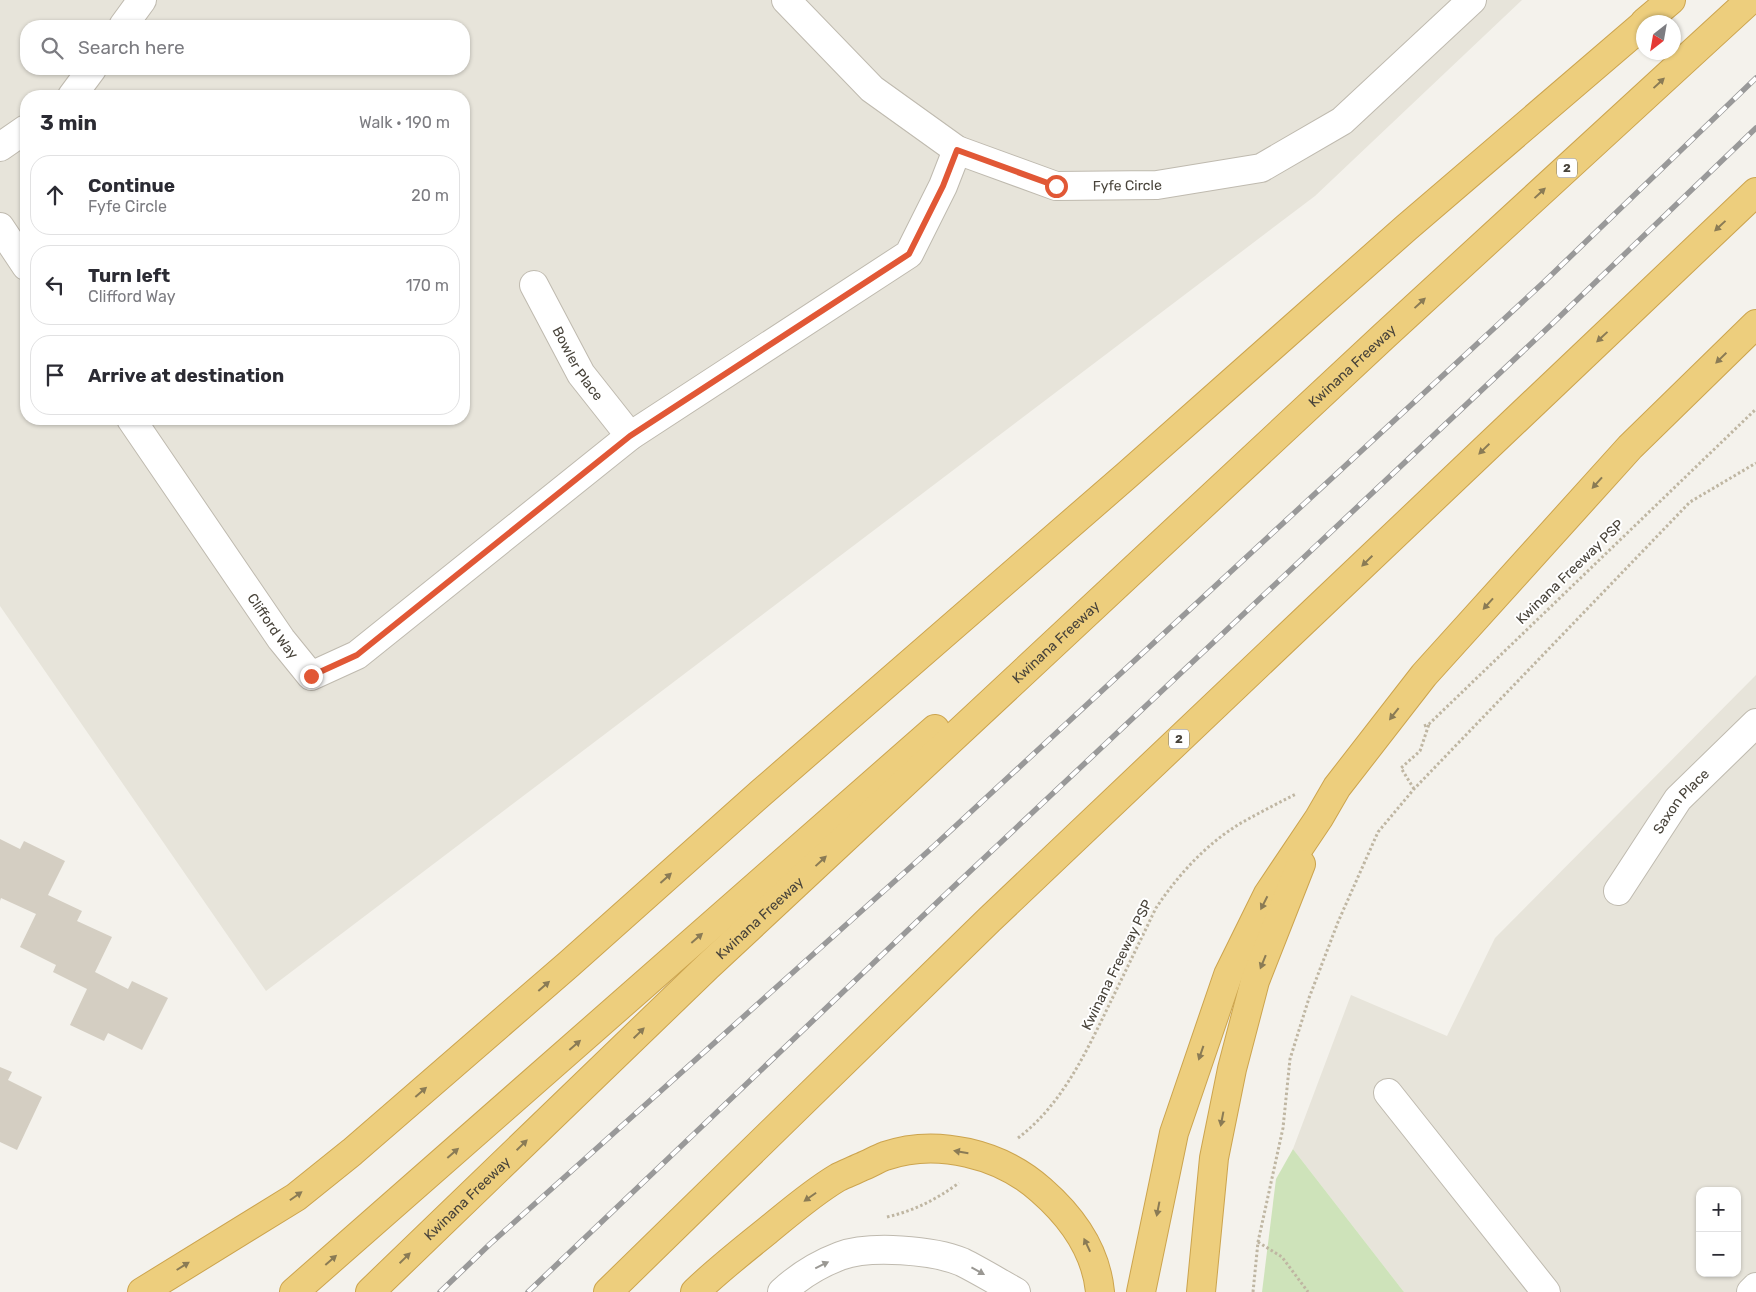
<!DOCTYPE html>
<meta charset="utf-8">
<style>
:root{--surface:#fff;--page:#f2f2f3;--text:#2b2b33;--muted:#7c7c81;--line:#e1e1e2}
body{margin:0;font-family:Rubik,sans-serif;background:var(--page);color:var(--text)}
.controls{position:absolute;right:15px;bottom:15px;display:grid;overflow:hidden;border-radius:10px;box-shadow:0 1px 4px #0004}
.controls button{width:45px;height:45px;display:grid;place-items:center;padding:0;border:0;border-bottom:1px solid var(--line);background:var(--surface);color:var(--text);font:25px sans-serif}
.compass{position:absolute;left:1636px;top:15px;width:45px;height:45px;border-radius:50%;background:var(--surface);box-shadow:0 1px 4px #0004;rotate:211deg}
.stop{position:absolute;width:15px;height:15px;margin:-11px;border:4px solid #e15836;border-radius:50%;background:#fff}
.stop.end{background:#e15836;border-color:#fff;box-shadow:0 1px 5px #0008}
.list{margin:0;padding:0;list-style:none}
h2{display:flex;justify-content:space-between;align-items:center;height:65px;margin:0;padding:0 20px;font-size:21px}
h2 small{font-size:16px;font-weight:400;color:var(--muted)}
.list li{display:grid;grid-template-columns:32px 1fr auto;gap:15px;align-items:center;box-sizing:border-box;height:80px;margin:0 10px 10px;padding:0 10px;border:1px solid var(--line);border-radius:20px}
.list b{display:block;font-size:19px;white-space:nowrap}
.list p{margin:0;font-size:16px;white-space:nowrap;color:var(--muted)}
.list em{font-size:16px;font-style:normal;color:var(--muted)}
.icon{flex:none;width:28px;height:28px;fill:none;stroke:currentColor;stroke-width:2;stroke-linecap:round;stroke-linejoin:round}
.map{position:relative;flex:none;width:1756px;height:1292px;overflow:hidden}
.search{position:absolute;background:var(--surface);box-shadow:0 1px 4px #0004;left:20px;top:20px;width:450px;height:55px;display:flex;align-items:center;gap:12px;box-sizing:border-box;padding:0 18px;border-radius:20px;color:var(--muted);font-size:19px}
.panel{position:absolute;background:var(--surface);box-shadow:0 1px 4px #0004;left:20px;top:90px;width:450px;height:335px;border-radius:20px}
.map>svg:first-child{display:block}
.residential{fill:#e7e4da;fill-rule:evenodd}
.green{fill:#cee3ba}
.building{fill:#d4cec2}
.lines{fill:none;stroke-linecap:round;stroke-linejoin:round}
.minor-casing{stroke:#bfbaaf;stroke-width:30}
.highway-casing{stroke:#cca44e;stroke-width:30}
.path{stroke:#bfb6a2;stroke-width:3;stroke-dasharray:2.5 2.5;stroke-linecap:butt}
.minor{stroke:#fff;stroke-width:28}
.highway{stroke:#edce7d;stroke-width:28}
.rail-casing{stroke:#999;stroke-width:5.5}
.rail{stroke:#fff;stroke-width:4;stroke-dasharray:11;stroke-linecap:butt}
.oneway{fill:#8a7b55}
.oneway2{fill:#9a9893}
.route{stroke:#e15836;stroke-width:6}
.labels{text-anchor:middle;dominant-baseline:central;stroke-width:4;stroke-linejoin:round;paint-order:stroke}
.shield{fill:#fff;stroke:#7f7b75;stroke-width:1}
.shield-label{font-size:12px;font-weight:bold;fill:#48433a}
.street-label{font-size:14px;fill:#48433a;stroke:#fff}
</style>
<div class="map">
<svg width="1756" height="1292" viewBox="0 0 1756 1292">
<rect width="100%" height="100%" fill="#f4f2ec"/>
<!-- residential -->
<path class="residential" d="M0,0H1522L1315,196L266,991L0,606ZM26,26H464V69H26ZM26,96H464V419H26Z
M1756,675V1292H1404L1293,1149L1351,995L1447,1036L1495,938ZM1700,1191H1737V1273H1700Z"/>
<!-- green -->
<path class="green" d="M1293,1149L1404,1292H1262L1276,1179Z"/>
<!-- building -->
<path class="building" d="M0,839L20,849L24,841L65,861L48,895L82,911L77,921L112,937L95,972L128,989L132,981L168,998L142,1050L108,1033L104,1041L70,1025L87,989L53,972L56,965L20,947L36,914L1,898L0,901Z
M0,1067L12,1072L8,1080L42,1097L17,1150L0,1142Z"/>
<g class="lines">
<!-- minor casing -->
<g class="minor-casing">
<g id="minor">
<path id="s1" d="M786,0L872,89L957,150L1056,186L1157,185L1261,168L1342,121L1472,0"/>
<path d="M123,26L142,0"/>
<path d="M72,96L92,69"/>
<path d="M0,147L26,129"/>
<path d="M0,227L26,266"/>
<path id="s2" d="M534,285L581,374L630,436"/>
<path id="s3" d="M131,419L281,639L311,676L357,655L630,436L909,254L943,186L957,150"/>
<path id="s4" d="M1618,891L1678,799L1756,723"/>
<path d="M1388,1093L1546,1292"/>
<path d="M782,1292C798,1277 819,1264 840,1256C870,1245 933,1250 962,1262C980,1271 998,1282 1016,1292"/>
<path d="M1751,1292L1756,1287"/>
</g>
</g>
<!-- highway casing -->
<g class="highway-casing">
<g id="highway">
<path d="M1645,22L1671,0"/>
<path d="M142,1292L296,1197L352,1152L569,964L762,792L1127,475L1406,228L1644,24"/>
<path d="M294,1292L935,729"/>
<path id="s5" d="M370,1292L707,967L1384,336L1750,0"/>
<path d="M608,1292L989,920L1756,192"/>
<path d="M695,1292C718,1270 742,1251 767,1231C789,1213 812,1193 837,1178C844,1174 853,1171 861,1167C869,1164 877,1159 885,1156C937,1138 1001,1154 1041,1190C1072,1217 1096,1250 1100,1292"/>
<path d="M1141,1292L1174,1133L1228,975L1268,894L1319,818L1337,787L1424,675L1630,447L1756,324"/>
<path d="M1201,1292L1214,1158L1232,1069L1255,981L1301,864"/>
</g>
</g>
<!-- path -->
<path class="path" d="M1424,726L1429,724L1756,409
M1414,789L1401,768L1420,751L1429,724
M1018,1138C1063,1104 1087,1050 1111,1001C1126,970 1141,939 1156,908C1178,875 1206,844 1241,823C1259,813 1278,803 1296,794
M887,1217C916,1210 935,1200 959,1183
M1258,1242L1282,1257L1308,1292
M1253,1292L1258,1242L1283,1128L1290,1059L1309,998L1338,922L1378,832L1414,789L1690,502L1756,463"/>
<!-- minor -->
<use href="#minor" class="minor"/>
<!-- highway -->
<use href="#highway" class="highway"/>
<!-- rail casing -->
<g class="rail-casing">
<path id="rail" d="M440,1292L490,1244L934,846L1544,282L1756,78
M528,1292L948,892L1553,323L1756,128"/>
</g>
<!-- rail -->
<use href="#rail" class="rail"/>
</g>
<!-- one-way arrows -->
<defs><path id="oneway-solid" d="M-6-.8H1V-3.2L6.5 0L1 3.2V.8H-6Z" transform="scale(1.25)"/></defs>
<g class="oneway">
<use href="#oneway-solid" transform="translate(1659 83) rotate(-43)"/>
<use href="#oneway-solid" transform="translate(1540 193) rotate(-43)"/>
<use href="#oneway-solid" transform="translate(1720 226) rotate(137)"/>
<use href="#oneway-solid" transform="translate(1420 303) rotate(-43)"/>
<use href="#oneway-solid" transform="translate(1602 337) rotate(137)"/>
<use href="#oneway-solid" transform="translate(1721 358) rotate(136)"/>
<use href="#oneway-solid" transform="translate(1484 449) rotate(136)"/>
<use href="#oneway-solid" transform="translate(1597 483) rotate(132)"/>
<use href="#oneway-solid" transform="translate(1367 561) rotate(136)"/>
<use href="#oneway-solid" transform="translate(1488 604) rotate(132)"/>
<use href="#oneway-solid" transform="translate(1394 714) rotate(128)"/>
<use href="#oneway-solid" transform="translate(821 861) rotate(-43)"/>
<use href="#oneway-solid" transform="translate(666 878) rotate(-42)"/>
<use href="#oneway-solid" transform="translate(1264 903) rotate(117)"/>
<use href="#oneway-solid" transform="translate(697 938) rotate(-41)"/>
<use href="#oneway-solid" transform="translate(1263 962) rotate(112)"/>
<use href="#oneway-solid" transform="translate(544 986) rotate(-41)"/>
<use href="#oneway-solid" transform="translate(639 1033) rotate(-44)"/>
<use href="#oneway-solid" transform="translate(575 1045) rotate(-41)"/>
<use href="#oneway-solid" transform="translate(1201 1053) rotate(109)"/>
<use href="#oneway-solid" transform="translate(421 1092) rotate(-41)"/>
<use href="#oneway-solid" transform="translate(1222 1119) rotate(101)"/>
<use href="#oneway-solid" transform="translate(522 1145) rotate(-44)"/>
<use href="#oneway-solid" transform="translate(961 1152) rotate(-170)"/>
<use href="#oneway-solid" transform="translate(453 1153) rotate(-41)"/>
<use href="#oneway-solid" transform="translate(296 1196) rotate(-35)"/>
<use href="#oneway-solid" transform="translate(810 1197) rotate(145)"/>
<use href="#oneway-solid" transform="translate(1158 1209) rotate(101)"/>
<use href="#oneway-solid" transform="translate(1087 1245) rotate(-115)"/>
<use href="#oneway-solid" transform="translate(405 1258) rotate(-44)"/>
<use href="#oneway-solid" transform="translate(331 1260) rotate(-41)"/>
<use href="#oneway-solid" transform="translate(183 1266) rotate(-32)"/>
</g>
<g class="oneway2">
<use href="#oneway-solid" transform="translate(822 1265) rotate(-26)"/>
<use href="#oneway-solid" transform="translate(978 1271) rotate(29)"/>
</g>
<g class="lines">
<!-- route -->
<path class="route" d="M311,676L357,655L630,436L909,254L943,186L957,150L1056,186"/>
</g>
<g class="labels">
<!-- shield labels -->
<g class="shield">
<rect x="1557" y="158.5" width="20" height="19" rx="4"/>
<rect x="1169" y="729.5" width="20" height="19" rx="4"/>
</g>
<g class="shield-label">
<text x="1567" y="168">2</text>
<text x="1179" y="739">2</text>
</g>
<!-- street labels -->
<g class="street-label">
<text stroke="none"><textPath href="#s1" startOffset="405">Fyfe Circle</textPath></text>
<text stroke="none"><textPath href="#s2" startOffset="90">Bowler Place</textPath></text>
<text stroke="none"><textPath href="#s5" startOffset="1350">Kwinana Freeway</textPath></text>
<text transform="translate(1570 572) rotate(-44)">Kwinana Freeway PSP</text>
<text stroke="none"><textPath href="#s3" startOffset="251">Clifford Way</textPath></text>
<text stroke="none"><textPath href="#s5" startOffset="945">Kwinana Freeway</textPath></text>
<text stroke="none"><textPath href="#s4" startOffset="110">Saxon Place</textPath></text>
<text stroke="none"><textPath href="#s5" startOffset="540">Kwinana Freeway</textPath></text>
<text transform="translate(1117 965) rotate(-64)">Kwinana Freeway PSP</text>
<text stroke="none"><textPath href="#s5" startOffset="135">Kwinana Freeway</textPath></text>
</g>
</g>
</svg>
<div class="controls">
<button>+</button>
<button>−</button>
</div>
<svg class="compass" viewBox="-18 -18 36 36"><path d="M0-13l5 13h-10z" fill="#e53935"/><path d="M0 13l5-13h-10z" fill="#7c7c81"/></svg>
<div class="stop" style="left:1056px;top:186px"></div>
<div class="stop end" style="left:311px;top:676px"></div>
<div class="search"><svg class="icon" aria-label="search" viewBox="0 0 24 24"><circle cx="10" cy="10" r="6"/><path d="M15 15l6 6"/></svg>Search here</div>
<section class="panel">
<h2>3 min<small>Walk · 190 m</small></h2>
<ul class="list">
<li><svg class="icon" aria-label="ahead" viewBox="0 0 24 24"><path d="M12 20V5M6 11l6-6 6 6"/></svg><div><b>Continue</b><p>Fyfe Circle</p></div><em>20 m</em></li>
<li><svg class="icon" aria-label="left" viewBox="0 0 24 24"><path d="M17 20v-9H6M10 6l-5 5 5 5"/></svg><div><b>Turn left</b><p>Clifford Way</p></div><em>170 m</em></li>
<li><svg class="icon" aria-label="arrive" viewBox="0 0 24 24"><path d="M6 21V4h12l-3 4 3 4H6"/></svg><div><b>Arrive at destination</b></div></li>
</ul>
</section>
</div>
